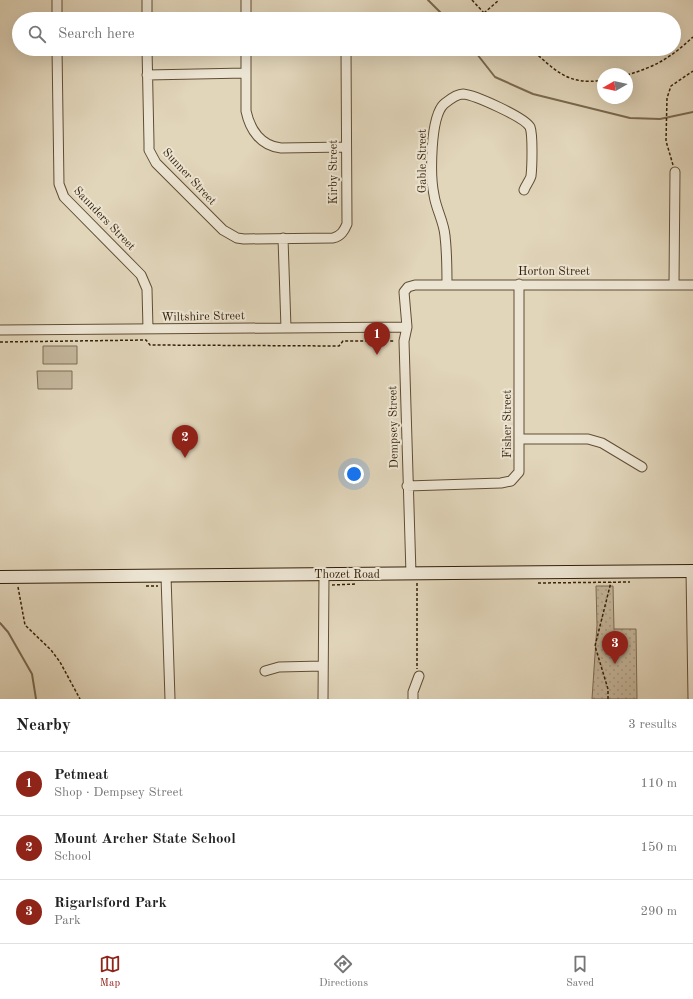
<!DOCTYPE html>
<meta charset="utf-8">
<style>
:root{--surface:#fff;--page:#f6f6f6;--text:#222;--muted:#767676;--line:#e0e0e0;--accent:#8f2418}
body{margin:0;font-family:"Old Standard TT",serif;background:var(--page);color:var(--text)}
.compass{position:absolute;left:597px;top:68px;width:36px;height:36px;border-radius:50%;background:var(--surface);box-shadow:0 4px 16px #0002;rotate:261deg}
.you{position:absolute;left:354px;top:474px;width:14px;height:14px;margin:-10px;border:3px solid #fff;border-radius:50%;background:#1a73e8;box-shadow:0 0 0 6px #1a73e833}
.badge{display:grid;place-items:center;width:26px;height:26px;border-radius:50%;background:var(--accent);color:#fff;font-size:13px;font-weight:700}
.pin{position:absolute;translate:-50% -33px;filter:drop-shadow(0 1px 2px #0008)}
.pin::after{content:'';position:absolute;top:21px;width:14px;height:12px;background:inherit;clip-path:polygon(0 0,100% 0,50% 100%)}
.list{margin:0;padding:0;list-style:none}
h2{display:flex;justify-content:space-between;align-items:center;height:52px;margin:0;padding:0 16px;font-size:17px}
h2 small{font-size:13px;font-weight:400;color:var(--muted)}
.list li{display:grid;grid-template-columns:26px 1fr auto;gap:12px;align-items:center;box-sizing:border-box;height:64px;padding:0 16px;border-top:1px solid var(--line)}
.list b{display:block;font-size:15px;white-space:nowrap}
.list p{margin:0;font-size:13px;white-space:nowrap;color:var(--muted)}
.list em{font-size:13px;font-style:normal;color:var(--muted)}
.icon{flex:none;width:22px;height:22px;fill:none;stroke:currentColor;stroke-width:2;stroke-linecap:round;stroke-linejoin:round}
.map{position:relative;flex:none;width:693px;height:699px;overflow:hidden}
.search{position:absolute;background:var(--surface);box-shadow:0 4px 16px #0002;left:12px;right:12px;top:12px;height:44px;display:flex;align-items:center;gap:10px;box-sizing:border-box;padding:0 14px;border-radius:22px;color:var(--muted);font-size:15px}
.sheet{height:244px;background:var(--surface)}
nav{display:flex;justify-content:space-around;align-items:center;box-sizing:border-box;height:56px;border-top:1px solid var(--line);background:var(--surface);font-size:11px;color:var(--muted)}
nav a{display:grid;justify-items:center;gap:2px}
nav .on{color:var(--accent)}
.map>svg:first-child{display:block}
.grass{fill:url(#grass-dots);stroke:#7c6c52}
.pitch{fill:#c4b69c;stroke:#7c6c52}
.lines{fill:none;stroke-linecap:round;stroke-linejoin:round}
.stream{stroke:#79684e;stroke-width:2}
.street-casing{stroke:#604e34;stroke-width:11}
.secondary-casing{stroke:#352108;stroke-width:14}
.path{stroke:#352108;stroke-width:1.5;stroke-dasharray:3 2;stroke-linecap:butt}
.street{stroke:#ece4d2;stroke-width:9}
.secondary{stroke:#ece4d2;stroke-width:12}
.labels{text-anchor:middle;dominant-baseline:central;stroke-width:4;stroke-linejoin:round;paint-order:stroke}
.street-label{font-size:12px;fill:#352108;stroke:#ece4d2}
</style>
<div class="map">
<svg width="693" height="699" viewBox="0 0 693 699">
<defs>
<pattern id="grass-dots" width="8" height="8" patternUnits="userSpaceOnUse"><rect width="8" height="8" fill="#c4b69c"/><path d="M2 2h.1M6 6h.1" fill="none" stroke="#a99c85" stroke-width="1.8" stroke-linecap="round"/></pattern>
</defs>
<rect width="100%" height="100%" fill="#e1d5ba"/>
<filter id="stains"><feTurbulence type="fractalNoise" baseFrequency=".005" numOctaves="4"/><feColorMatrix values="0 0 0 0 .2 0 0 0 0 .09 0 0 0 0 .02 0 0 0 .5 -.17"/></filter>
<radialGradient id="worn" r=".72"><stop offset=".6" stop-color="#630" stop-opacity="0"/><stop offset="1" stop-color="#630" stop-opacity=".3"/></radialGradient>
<!-- grass -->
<path class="grass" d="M596,586H613L614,629H636L637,699H592L597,625Z"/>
<!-- pitch -->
<path class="pitch" d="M43,346H77V364H43Z
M37,371H72V389H38Z"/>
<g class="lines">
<!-- stream -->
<path class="stream" d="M428,0L447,19
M473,49L495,77L533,94L630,118L660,119L693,112
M0,623L8,632L32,674L36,699"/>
<!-- street casing -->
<g class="street-casing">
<path id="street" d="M57,0V19
M147,0V19
M246,0V19
M57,49L59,184L64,197L141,275L147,289L148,329
M147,49L149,143V150L156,163L223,230L237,238L244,239L333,238C341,236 344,231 347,224L346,49
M246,49V111C250,130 261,146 281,148L346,147
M147,75L246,73
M283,238L286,328
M674,284L675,172
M447,285C447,269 447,253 445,236C444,222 436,209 434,195C430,176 430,117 444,104C449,100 456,94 463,94C475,95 524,117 530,127C533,135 532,167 531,176C530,180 526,185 524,190
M0,330L407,327
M521,439H588L602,443L642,467
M407,486L501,483L511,481L519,472V284
M691,571L693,698
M411,574L404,341L407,327L404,292L408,287L415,285H693
M166,576L170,699
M265,671L279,667L323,666
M323,699L324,575
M413,699V692L419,676"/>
</g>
<!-- secondary casing -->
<g class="secondary-casing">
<path id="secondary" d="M0,577L693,571"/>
</g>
<!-- path -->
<path class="path" d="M472,0L484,13L495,19
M484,13L499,0
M531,49C555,70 568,86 603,80
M627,75C657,66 670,58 693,37
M673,165L666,141L667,98L671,86L693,71
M0,342L146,340L150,345L339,346L343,341H394
M417,583V669
M538,583L630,582
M332,585L356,584
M146,586H158
M18,587L25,625L51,650L60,662L80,699
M608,699V689L595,646L611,582"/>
<!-- street -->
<use href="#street" class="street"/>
<!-- secondary -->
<use href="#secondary" class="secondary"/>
</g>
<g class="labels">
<!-- street labels -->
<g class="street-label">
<text transform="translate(423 161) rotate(-90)">Gable Street</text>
<text transform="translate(334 172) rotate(-90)">Kirby Street</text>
<text transform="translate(189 177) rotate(47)">Sunner Street</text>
<text transform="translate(104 219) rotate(46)">Saunders Street</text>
<text x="554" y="272">Horton Street</text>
<text transform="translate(203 317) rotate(-1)">Wiltshire Street</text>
<text transform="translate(508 424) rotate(-90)">Fisher Street</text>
<text transform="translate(394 427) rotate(-91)">Dempsey Street</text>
<text x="347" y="575">Thozet Road</text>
</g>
</g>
<rect width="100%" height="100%" filter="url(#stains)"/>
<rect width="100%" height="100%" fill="url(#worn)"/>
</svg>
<svg class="compass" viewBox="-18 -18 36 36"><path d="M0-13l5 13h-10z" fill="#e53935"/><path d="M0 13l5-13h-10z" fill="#767676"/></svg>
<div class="you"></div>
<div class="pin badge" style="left:377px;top:355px">1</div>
<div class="pin badge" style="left:185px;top:458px">2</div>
<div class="pin badge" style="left:615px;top:664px">3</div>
<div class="search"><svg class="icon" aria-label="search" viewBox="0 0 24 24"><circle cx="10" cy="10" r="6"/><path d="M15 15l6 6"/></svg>Search here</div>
</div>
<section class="sheet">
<h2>Nearby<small>3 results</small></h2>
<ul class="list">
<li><span class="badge">1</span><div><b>Petmeat</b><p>Shop · Dempsey Street</p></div><em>110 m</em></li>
<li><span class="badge">2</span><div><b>Mount Archer State School</b><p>School</p></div><em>150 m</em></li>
<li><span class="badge">3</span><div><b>Rigarlsford Park</b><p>Park</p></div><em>290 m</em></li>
</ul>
</section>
<nav>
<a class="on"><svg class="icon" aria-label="map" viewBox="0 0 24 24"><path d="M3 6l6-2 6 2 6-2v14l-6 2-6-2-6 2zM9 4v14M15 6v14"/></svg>Map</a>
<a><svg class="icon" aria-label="directions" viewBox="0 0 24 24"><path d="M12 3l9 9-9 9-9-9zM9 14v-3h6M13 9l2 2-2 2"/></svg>Directions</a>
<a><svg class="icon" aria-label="saved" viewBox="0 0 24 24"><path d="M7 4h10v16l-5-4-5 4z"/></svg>Saved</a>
</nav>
